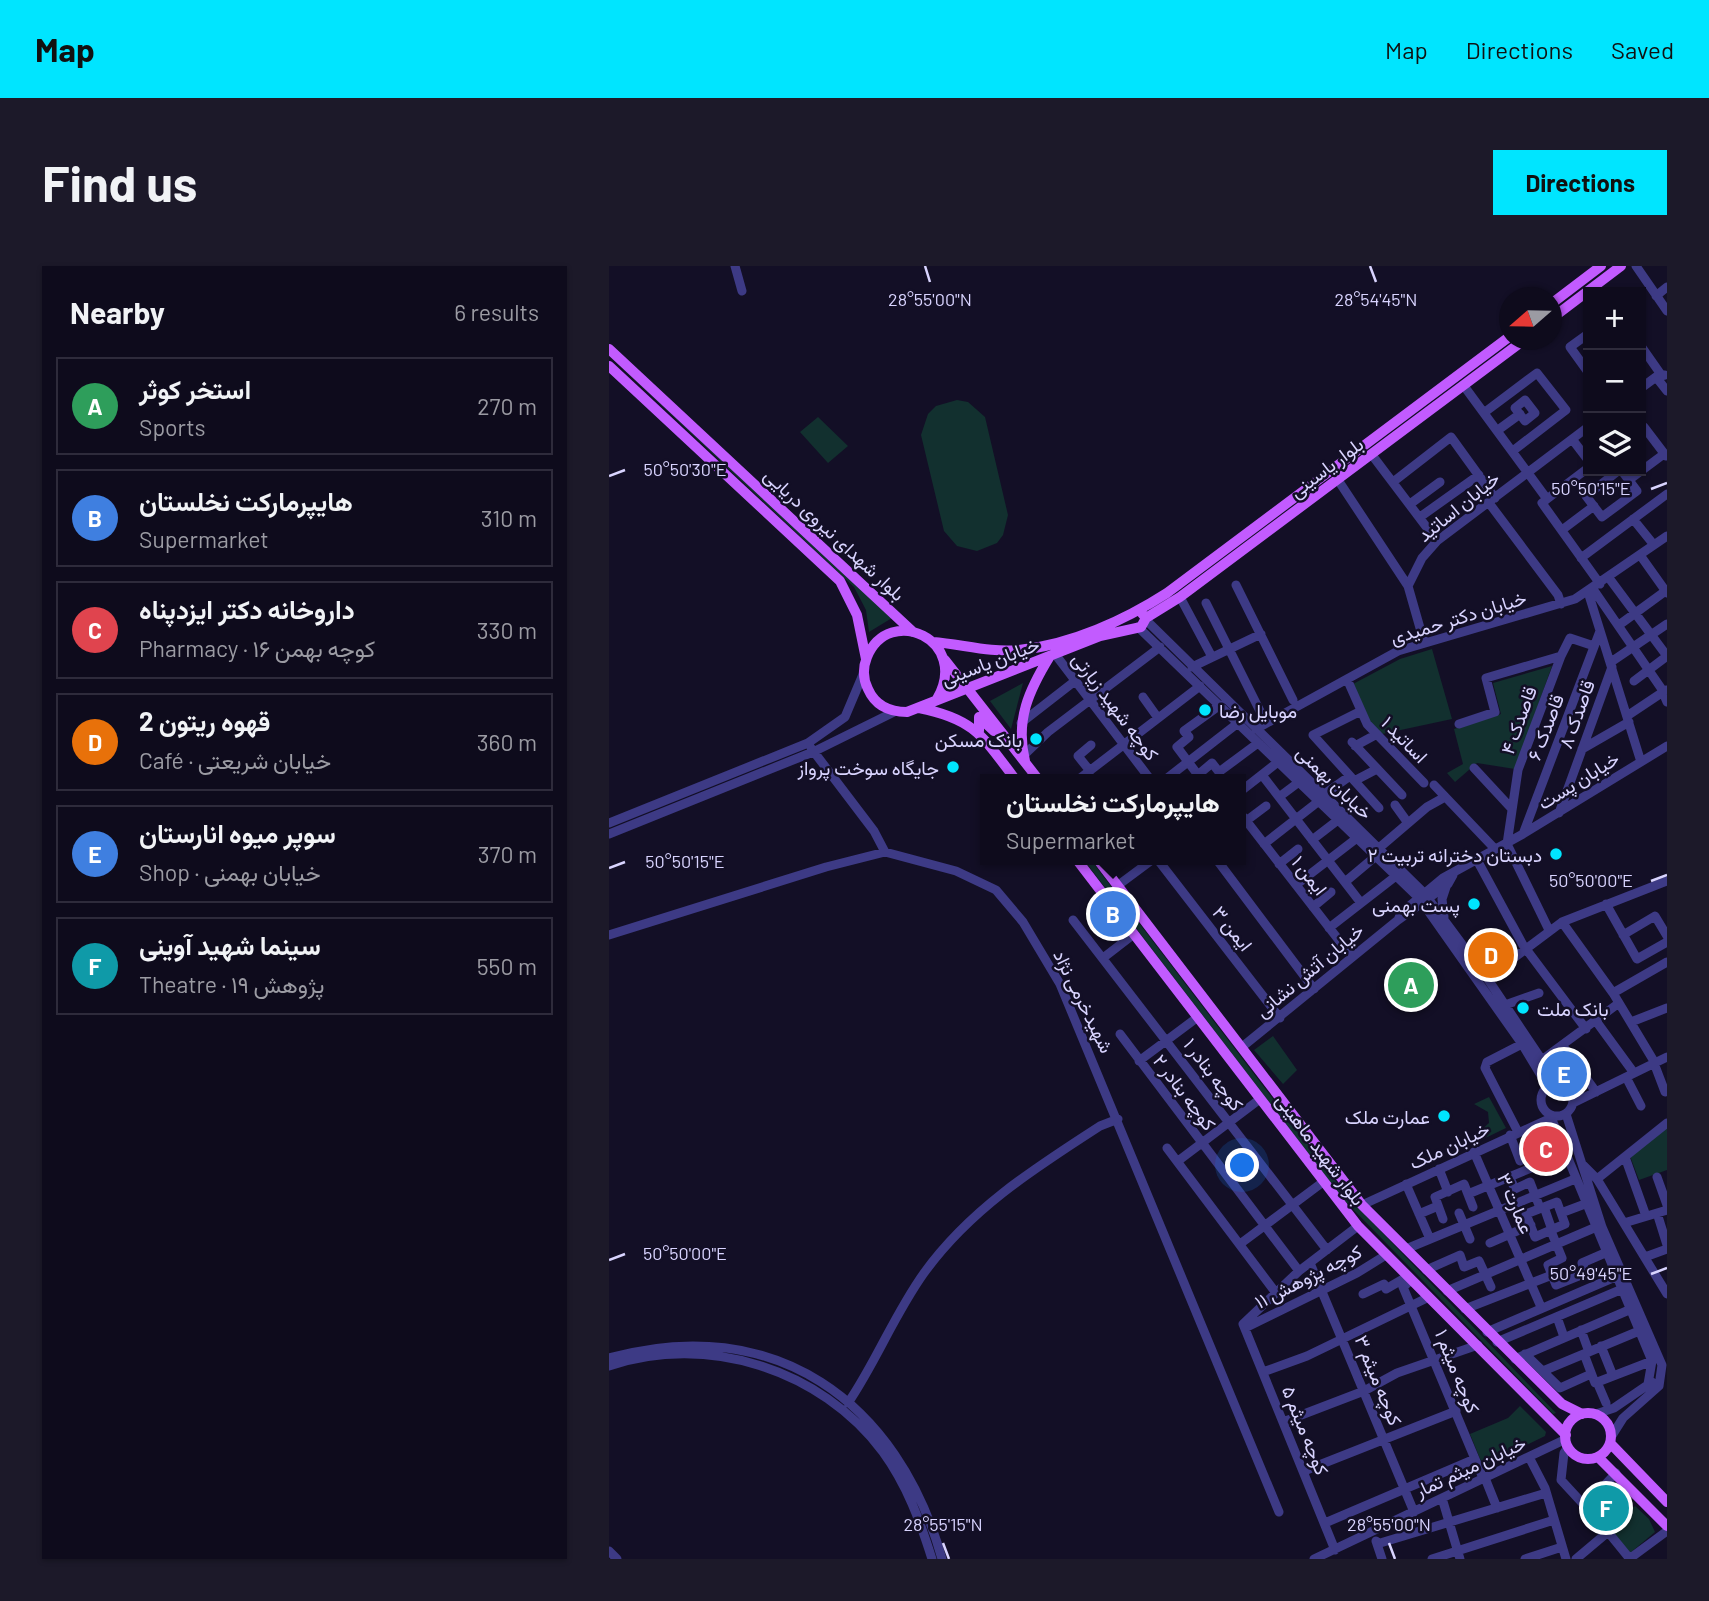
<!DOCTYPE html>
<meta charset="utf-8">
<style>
:root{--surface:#0e0b1c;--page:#1c1929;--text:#f1f3f6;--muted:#9b9ba3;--line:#2e2b3b;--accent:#00e5ff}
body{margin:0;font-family:Barlow,Vazirmatn,sans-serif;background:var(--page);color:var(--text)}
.controls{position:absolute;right:21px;top:21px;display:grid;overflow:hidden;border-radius:0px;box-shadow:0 2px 5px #0004}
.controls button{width:63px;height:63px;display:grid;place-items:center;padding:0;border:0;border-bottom:2px solid var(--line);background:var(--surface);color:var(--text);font:35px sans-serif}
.compass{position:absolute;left:890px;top:21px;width:63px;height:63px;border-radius:50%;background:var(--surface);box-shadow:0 2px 5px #0004;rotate:250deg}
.you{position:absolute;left:634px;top:900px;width:24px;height:24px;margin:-18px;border:5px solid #fff;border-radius:50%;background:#1a73e8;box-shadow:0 0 0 10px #1a73e833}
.badge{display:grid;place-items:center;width:46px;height:46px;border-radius:50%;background:var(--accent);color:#fff;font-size:23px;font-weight:700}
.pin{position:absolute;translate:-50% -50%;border:4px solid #fff;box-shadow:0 2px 7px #0006}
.popup{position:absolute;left:371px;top:508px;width:266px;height:91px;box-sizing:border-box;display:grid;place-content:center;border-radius:0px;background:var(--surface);filter:drop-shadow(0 2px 5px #0005);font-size:23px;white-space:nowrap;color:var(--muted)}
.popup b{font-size:26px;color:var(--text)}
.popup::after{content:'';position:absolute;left:50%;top:100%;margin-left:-14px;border:14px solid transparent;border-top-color:var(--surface)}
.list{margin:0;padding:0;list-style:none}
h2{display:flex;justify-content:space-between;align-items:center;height:91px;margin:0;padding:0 28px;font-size:30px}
h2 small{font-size:23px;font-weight:400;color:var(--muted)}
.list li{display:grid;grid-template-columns:46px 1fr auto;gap:21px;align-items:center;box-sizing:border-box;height:98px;margin:0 14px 14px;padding:0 14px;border:2px solid var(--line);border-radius:0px}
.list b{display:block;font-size:26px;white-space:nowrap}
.list p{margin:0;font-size:23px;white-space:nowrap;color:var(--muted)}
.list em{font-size:23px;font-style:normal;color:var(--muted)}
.icon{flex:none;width:38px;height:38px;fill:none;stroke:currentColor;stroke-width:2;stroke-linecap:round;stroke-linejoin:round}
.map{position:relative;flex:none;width:1058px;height:1293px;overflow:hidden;border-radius:0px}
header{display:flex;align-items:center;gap:42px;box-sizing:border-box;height:98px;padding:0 35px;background:var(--accent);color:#111}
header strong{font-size:33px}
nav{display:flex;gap:38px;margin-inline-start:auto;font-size:24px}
.intro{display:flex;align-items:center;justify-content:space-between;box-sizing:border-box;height:168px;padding:0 42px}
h1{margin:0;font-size:49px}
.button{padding:18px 32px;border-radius:0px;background:var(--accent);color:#111;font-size:24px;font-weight:700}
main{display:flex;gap:42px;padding:0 42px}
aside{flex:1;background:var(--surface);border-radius:0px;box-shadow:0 2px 5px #0004}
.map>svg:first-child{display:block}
.green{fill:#12302f}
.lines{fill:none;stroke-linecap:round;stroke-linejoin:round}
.minor{stroke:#3d3a85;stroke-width:9}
.major{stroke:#c25bff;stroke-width:10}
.ticks{fill:none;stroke:#d9d4ff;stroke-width:2.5}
.poi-dot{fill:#00e5ff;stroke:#130f26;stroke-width:2.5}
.labels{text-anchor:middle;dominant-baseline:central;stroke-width:5;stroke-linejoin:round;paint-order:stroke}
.street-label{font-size:19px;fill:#d9d4ff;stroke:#130f26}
.poi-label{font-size:19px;fill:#d9d4ff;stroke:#130f26;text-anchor:end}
.ticks-label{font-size:18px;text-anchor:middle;fill:#d9d4ff;stroke:#130f26;stroke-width:5;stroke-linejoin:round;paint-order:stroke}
</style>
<header>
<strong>Map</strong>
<nav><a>Map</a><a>Directions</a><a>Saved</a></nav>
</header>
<div class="intro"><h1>Find us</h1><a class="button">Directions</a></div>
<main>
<aside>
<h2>Nearby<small>6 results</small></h2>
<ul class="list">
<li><span class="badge" style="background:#2e9e5b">A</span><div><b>استخر کوثر</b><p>Sports</p></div><em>270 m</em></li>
<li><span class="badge" style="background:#3f7fe0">B</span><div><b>هایپرمارکت نخلستان</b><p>Supermarket</p></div><em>310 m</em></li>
<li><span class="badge" style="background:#e0444e">C</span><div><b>داروخانه دکتر ایزدپناه</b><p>Pharmacy · کوچه بهمن ۱۶</p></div><em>330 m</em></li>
<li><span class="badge" style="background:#e8710a">D</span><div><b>قهوه ریتون 2</b><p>Café · خیابان شریعتی</p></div><em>360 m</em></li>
<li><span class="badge" style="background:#3f7fe0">E</span><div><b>سوپر میوه انارستان</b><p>Shop · خیابان بهمنی</p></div><em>370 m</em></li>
<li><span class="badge" style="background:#0f9aa8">F</span><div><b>سینما شهید آوینی</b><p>Theatre · پژوهش ۱۹</p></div><em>550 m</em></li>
</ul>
</aside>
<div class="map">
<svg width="1058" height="1293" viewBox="0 0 1058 1293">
<rect width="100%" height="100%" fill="#130f26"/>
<!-- green -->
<path class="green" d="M0,90L283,352L260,366L257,344L245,321Z
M348,134L359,136L376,151L399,249L394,269L388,277L368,285L348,280L335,265L312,169L319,148L327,140Z
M209,151L239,180L219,197L191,166Z
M823,383L843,453L773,468L759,453L744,418L791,393Z
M943,400L906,503L868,497L846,516L838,507L854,498L845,463L892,448L884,417Z
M414,417L402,463L381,435Z
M475,594H482L738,930L947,1147L944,1148L734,933Z
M664,770L688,804L674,818L645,784Z
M880,831L897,862L866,877L865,873L860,875L880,857L879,846L865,838Z
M1058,861V904L1030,914L1021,890Z
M911,1140L937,1166L936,1170L874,1200L861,1168L899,1152Z
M1026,1240L1040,1253L1046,1266L1021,1287L1000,1261Z"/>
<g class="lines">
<!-- minor -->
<path class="minor" d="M126,0L133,25
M1027,0L1058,45
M1047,30L1058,21
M979,68L961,81L979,106
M1032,80L1053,110
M1047,111L1058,125
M855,120L938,233L933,237L991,318
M1032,122L1047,111L1056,109
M916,134L926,147L916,155L906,142Z
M876,146L928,107L957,144L905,184
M1032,163L1035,161L1057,190
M889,164L911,148
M963,173L979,194
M763,189L828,275
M1009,205L977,230L993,251L1028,225L1013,205
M729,214L799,320
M1020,214L1055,188
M784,216L842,171L886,232
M938,233L979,202
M880,237L949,329L952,338
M801,238L831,216
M811,251L870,209
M1024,253L1045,279
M953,264L985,240
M1031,289L1058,327
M972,292L1058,228
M1000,312L1058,390
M627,319L684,434
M984,323L1052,422L1058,436
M979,326L1032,496
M571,331L603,391
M597,337L653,449
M537,354L815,627L878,712L949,818
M1010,359L1058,324
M529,361L810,632L913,778L939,821
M815,376L799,320L813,292L828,275L979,161
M446,388L541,513
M1002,396L1058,358
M583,401L652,368
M738,413L758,458L815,517
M1025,415L1058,390
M534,431L549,452
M750,446L704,469L770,542
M1018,450L1057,424
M412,457L466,415
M850,458L886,446L877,412L952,390
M647,463L789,385L966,333L1058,270
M743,476L793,529
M746,480L768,468
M202,482L265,565L276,586
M973,483L1020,456
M415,489L439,466L551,381
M865,502L903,543
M481,505L469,490L482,479
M589,509L568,481L580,471L575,465L611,439
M653,509L752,637
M470,513L591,420
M557,513L629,457
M584,513L603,497L610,506L649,477
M747,514L768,503
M825,519L886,583
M632,525L669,496
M714,529L741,510
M670,531L690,516
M786,539L799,557
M950,547L1003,401
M632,548L743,691
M637,555L657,540
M0,557L199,477L236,451L255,406
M0,568L204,486L285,446
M914,568L991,365
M703,574L729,554
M655,578L710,535
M898,578L909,504L952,390L961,372L985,380
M898,578L940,664
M770,582L818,541L836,531
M549,594L671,752
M608,594L705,723
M868,594L914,679L977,763
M670,598L689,583
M736,616L767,590
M687,619L748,572
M508,620L543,594
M997,638L1028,693L1058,676
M704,641L722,626
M835,651L833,633L837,621
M464,654L718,984
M789,654L792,647L834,612L914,568L1058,480
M953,656L1004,727L1046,797
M720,662L787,610
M0,669L217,601L276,586L347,605L387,624L414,656L451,718L670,1246
M1014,669L1046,650L1058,670
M494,692L525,668
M878,712L953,656L1058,615
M1004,727L1058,696
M896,739L930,727
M987,755L1025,807
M1022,756L1058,742
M511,768L690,1005
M953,779L987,826
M633,781L789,654L839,618L844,609
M934,793L1010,737
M530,795L589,751
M1045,797L1056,826
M1017,811L1032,840
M932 834a16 16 0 1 1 32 0a16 16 0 1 1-32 0Z
M964,837L1058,791
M957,848L993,961L1053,1099L1050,1120L1014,1152L1002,1171
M941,849L1043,1095L1039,1118
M909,866L876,802L878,796L913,778
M901,869L911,895
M558,882L667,1027
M865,886L932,1041
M1016,891L1037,950
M569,895L651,833
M973,898L988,913L1058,1028
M830,903L839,926
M900,910L906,923L921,916L931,942
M1048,911L1058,939
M988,913L1058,857
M797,918L821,973
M859,928L956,888
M948,936L956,958L926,971L917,948Z
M753,939L942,852
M935,941L943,964
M850,947L861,973
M952,947L976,938
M1048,947L1058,979
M810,948L829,940
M834,953L826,931L855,918L864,941
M1015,957L1058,944
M942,965L953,992L939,999L947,1019L977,1007L973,997L996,987
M881,977L922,959
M631,978L714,916
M797,983L966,913
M1036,991L1058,983
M701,997L805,1246
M817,1004L851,989L855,1001L870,995L882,1021
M802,1014L794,1021L874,1212
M838,1025L985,962
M754,1028L775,1018L777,1023L796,1012
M856,1043L943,1009
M948,1051L955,1071
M636,1062L748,1007L777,989
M972,1064L980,1086
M878,1066L1006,1011
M888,1076L1011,1024
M992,1080L1004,1110
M916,1088L951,1122L982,1108
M975,1088L986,1117L1043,1095
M0,1092C165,1046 289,1135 333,1293
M906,1093L1020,1044
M0,1100C98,1067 212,1103 274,1186C298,1219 311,1255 323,1293
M934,1105L1030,1065
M654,1106L698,1090L820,1031
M988,1116L997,1137
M239,1137C267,1096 285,1049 315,1007C361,943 426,902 491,860L509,853
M987,1148L1005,1142L1043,1116
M674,1156L755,1125L788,1107L869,1079
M920,1191L936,1222L957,1293
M695,1205L847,1145
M876,1212L888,1242
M952,1214L976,1240L1007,1207
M952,1214L955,1187L959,1181
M833,1232L851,1293
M716,1257L866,1193
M767,1275L773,1293
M768,1278L937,1227
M726,1284L634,1058L690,1005L749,960
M0,1285L8,1293
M705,1293L957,1173
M823,1293L945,1254
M916,1293L953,1281
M967,1293L999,1266L1021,1293
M1020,1293L1058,1265"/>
<!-- major -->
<path class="major" d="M942,38L992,0
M942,53L1012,0
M0,83L304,366
M0,100L231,315L248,349L257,393
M537,352L571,331L915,74
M324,376C352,378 381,387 410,384C462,379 516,354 558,327L900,71
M336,394L429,513
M328,433C362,374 280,337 258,391C254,401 254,413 259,423C266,439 280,446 298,446L491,370L532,361L537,352L531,345
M310,442C366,453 374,471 406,513
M370,465V451L385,465
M416,495C406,454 420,424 441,390
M468,594L749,960L957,1169
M489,594L753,939L953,1138L973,1148
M956 1170a23 23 0 1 1 46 0a23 23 0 1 1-46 0Z
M1001,1177L1058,1236
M989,1191L1058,1260"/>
</g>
<!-- ticks -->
<path class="ticks" d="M316,0L321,16M761,0L767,16M0,210L16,204M1042,223L1058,217M0,602L16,596M1042,615L1058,609M0,994L16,988M1042,1008L1058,1002M334,1277L340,1293M780,1277L786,1293"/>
<!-- markers -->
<g class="poi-dot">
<circle cx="596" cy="444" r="7"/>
<circle cx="427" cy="473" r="7"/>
<circle cx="344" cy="501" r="7"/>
<circle cx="947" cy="588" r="7"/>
<circle cx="865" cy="638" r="7"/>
<circle cx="914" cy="742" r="7"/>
<circle cx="835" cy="850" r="7"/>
</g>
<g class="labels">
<!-- street labels -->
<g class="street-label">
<text transform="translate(717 201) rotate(-37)">بلوار یاسینی</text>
<text transform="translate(849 240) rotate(-39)">خیابان اساتید</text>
<text transform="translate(226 268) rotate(43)">بلوار شهدای نیروی دریایی</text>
<text transform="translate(849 351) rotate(-17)">خیابان دکتر حمیدی</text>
<text transform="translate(381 395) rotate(-21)">خیابان یاسینی</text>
<text transform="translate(507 440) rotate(53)">کوچه شهید زیارتی</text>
<text transform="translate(967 448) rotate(-70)">قاصدک ۸</text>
<text transform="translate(909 454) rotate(-70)">قاصدک ۴</text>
<text transform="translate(936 461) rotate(-69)">قاصدک ۶</text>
<text transform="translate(796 473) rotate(46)">اساتید ۱</text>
<text transform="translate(969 514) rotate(-32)">خیابان پست</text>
<text transform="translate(726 516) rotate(44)">خیابان بهمنی</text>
<text transform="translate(701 609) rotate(52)">ایمن ۱</text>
<text transform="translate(624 662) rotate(52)">ایمن ۳</text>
<text transform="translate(700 704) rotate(-40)">خیابان آتش نشانی</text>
<text transform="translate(475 735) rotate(64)">شهیدخرمی نژاد</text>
<text transform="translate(605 808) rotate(53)">کوچه بنادر ۱</text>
<text transform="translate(576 826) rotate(53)">کوچه بنادر ۲</text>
<text transform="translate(840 879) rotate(-25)">خیابان ملک</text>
<text transform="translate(712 883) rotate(53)">بلوار شهید ماهینی</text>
<text transform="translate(907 937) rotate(67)">عمارت ۳</text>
<text transform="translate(699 1010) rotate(-27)">کوچه پژوهش ۱۱</text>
<text transform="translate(849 1105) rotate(68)">کوچه میثم ۱</text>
<text transform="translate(770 1114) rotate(68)">کوچه میثم ۳</text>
<text transform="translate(697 1164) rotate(68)">کوچه میثم ۵</text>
<text transform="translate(861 1200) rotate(-25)">خیابان میثم تمار</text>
</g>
<!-- poi labels -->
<g class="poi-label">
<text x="610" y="444" text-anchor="start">موبایل رضا</text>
<text x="413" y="473">بانک مسکن</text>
<text x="330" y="501">جایگاه سوخت پرواز</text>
<text x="933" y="588">دبستان دخترانه تربیت ۲</text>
<text x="851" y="638">پست بهمنی</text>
<text x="928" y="742" text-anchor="start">بانک ملت</text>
<text x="821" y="850">عمارت ملک</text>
</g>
</g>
<g class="ticks-label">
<text x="321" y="40">28°55'00"N</text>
<text x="767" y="40">28°54'45"N</text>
<text x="76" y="210">50°50'30"E</text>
<text x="982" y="229">50°50'15"E</text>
<text x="76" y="602">50°50'15"E</text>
<text x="982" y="621">50°50'00"E</text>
<text x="76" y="994">50°50'00"E</text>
<text x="982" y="1014">50°49'45"E</text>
<text x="334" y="1265">28°55'15"N</text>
<text x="780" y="1265">28°55'00"N</text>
</g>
</svg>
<div class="controls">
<button>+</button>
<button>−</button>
<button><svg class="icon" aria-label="layers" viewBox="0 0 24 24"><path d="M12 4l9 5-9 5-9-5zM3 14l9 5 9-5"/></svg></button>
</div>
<svg class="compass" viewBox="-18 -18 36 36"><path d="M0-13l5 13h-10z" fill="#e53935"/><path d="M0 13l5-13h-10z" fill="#9b9ba3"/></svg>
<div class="you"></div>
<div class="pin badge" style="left:802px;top:719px;background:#2e9e5b">A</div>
<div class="pin badge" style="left:504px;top:648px;background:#3f7fe0">B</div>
<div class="popup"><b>هایپرمارکت نخلستان</b>Supermarket</div>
<div class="pin badge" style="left:937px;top:883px;background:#e0444e">C</div>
<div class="pin badge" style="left:882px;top:689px;background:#e8710a">D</div>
<div class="pin badge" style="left:955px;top:808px;background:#3f7fe0">E</div>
<div class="pin badge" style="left:997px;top:1242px;background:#0f9aa8">F</div>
</div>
</main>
